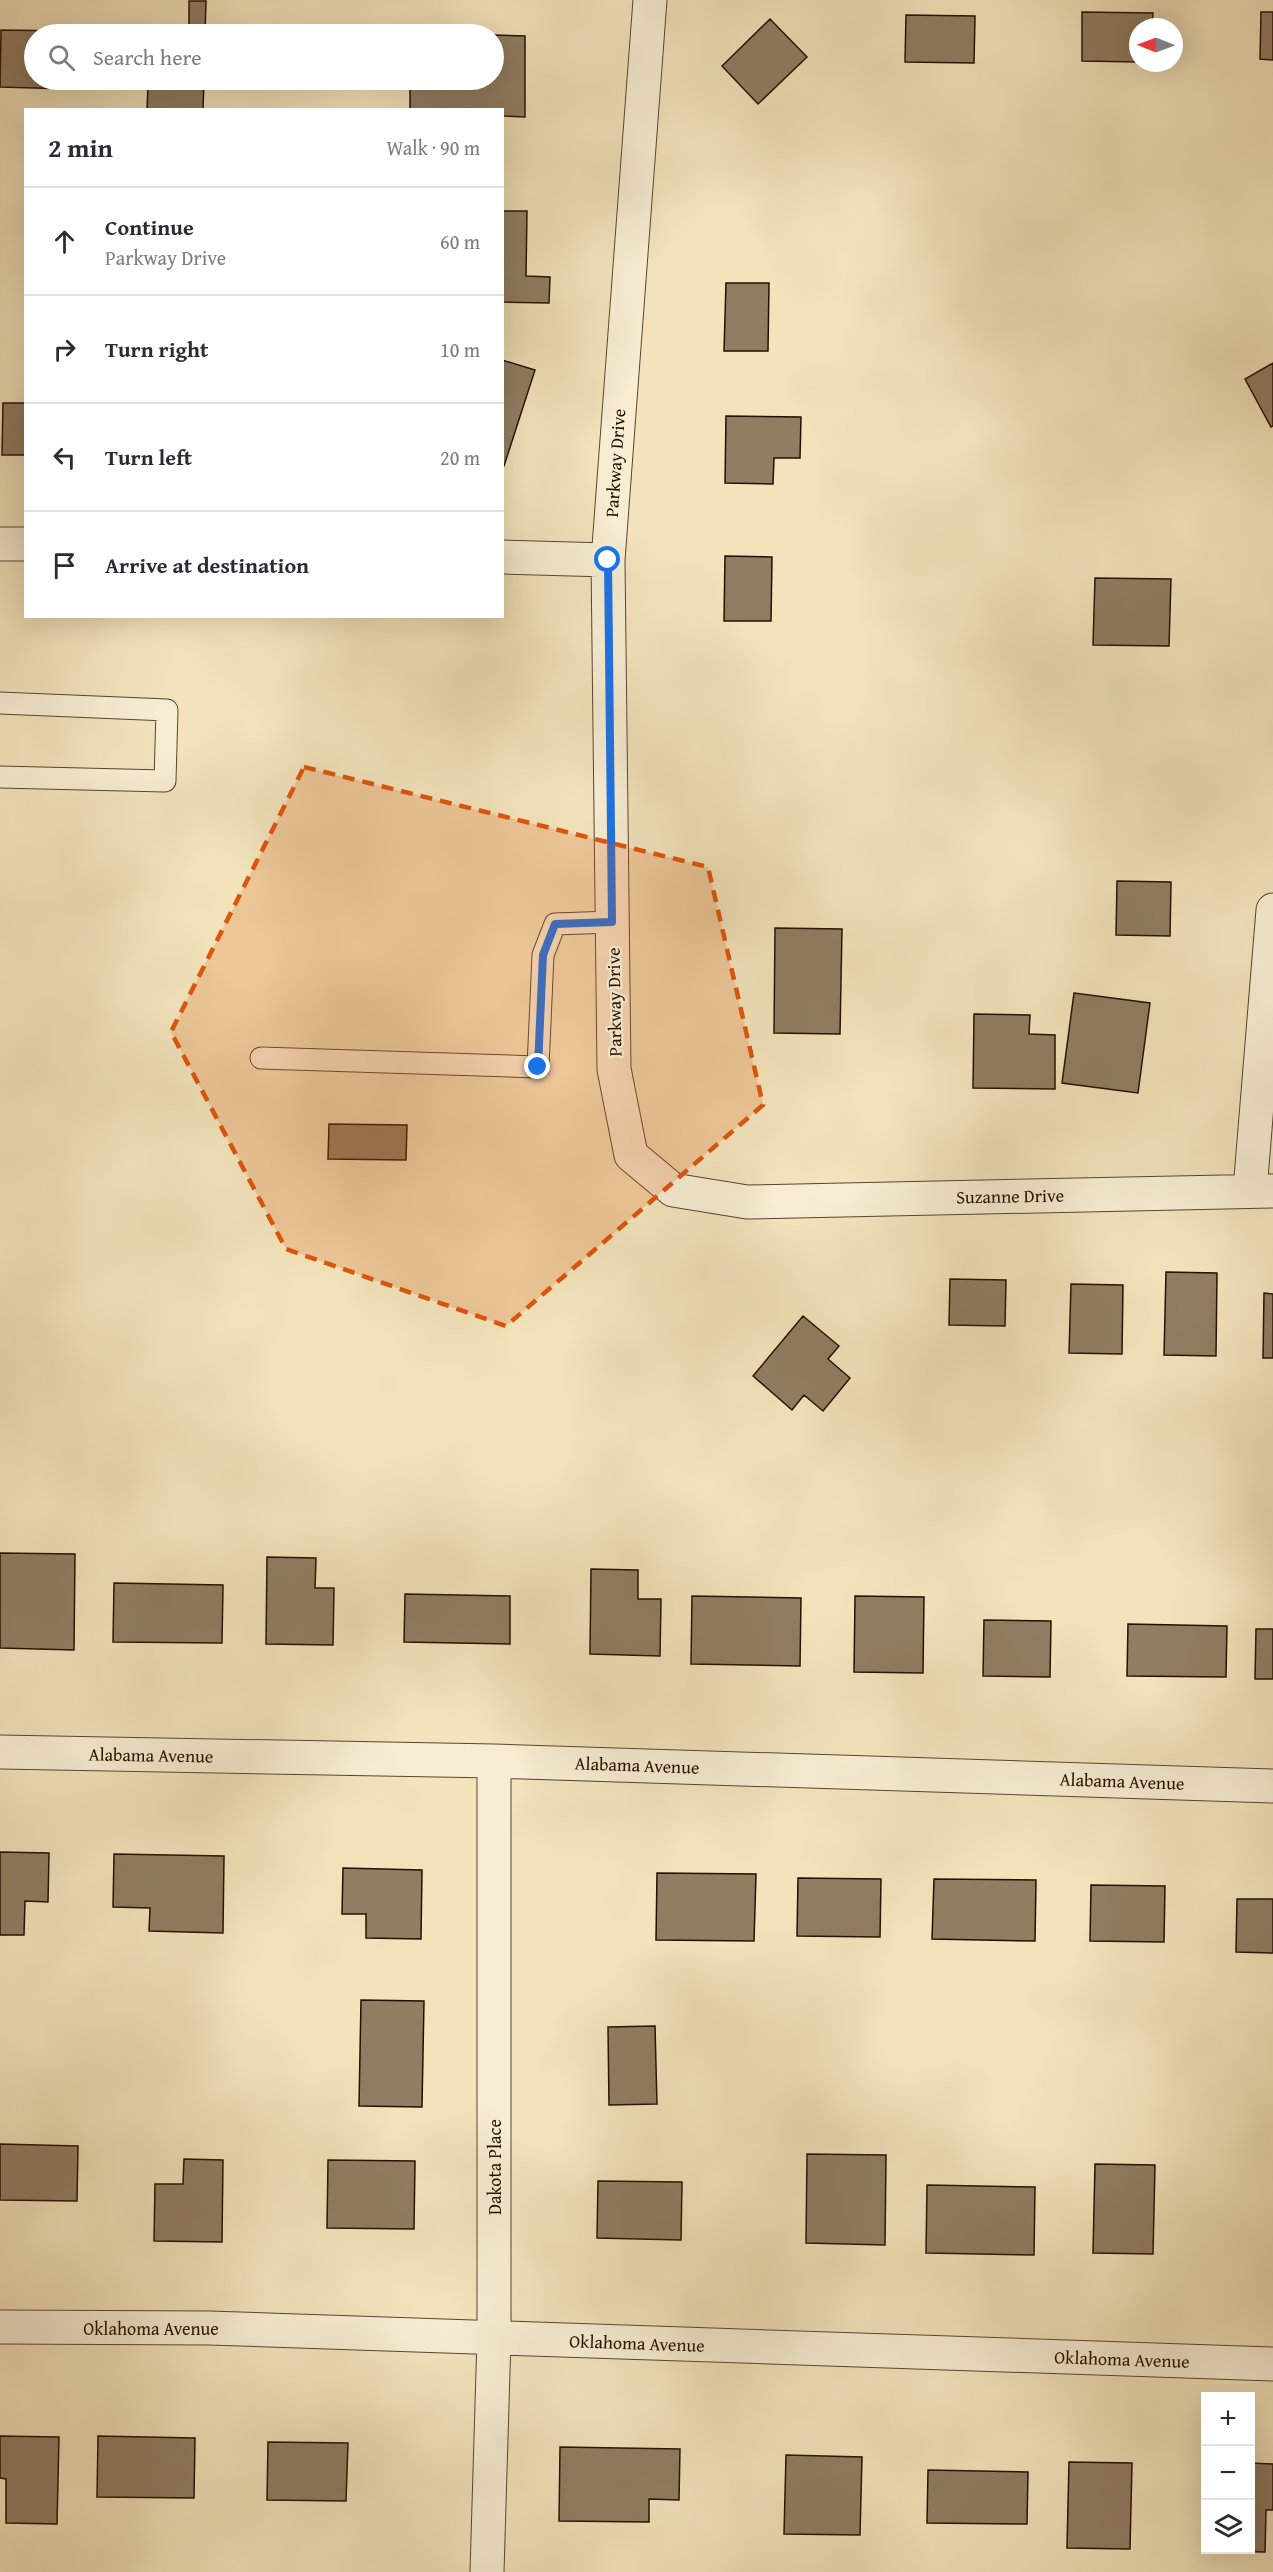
<!DOCTYPE html>
<meta charset="utf-8">
<style>
:root{--surface:#fff;--page:#f7f7f7;--text:#2b2b33;--muted:#7c7c81;--line:#e1e1e2}
body{margin:0;font-family:"Gentium Book Plus",serif;background:var(--page);color:var(--text)}
.controls{position:absolute;right:18px;bottom:18px;display:grid;overflow:hidden;border-radius:0px;box-shadow:0 6px 24px #0002}
.controls button{width:54px;height:54px;display:grid;place-items:center;padding:0;border:0;border-bottom:2px solid var(--line);background:var(--surface);color:var(--text);font:30px sans-serif}
.compass{position:absolute;left:1129px;top:18px;width:54px;height:54px;border-radius:50%;background:var(--surface);box-shadow:0 6px 24px #0002;rotate:271deg}
.stop{position:absolute;width:18px;height:18px;margin:-14px;border:4px solid #1a73e8;border-radius:50%;background:#fff}
.stop.end{background:#1a73e8;border-color:#fff;box-shadow:0 2px 6px #0008}
.list{margin:0;padding:0;list-style:none}
h2{display:flex;justify-content:space-between;align-items:center;height:78px;margin:0;padding:0 24px;font-size:26px}
h2 small{font-size:20px;font-weight:400;color:var(--muted)}
.list li{display:grid;grid-template-columns:39px 1fr auto;gap:18px;align-items:center;box-sizing:border-box;height:108px;padding:0 24px;border-top:2px solid var(--line)}
.list b{display:block;font-size:22px;white-space:nowrap}
.list p{margin:0;font-size:20px;white-space:nowrap;color:var(--muted)}
.list em{font-size:20px;font-style:normal;color:var(--muted)}
.icon{flex:none;width:33px;height:33px;fill:none;stroke:currentColor;stroke-width:2;stroke-linecap:round;stroke-linejoin:round}
.map{position:relative;flex:none;width:1273px;height:2572px;overflow:hidden}
.search{position:absolute;background:var(--surface);box-shadow:0 6px 24px #0002;left:24px;top:24px;width:480px;height:66px;display:flex;align-items:center;gap:15px;box-sizing:border-box;padding:0 21px;border-radius:33px;color:var(--muted);font-size:22px}
.panel{position:absolute;background:var(--surface);box-shadow:0 6px 24px #0002;left:24px;top:108px;width:480px;height:510px;border-radius:0px}
.map>svg:first-child{display:block}
.building{fill:#907d62;stroke:#260f02;stroke-width:1.5}
.lines{fill:none;stroke-linecap:round;stroke-linejoin:round}
.service-casing{stroke:#594430;stroke-width:23}
.minor-casing{stroke:#594430;stroke-width:35}
.service{stroke:#f7edd3;stroke-width:21}
.minor{stroke:#f7edd3;stroke-width:33}
.route{stroke:#1a73e8;stroke-width:8}
.marked{fill:#de550c;fill-opacity:0.2;stroke:#de550c;stroke-width:4.5;stroke-dasharray:12 8;stroke-linejoin:round}
.labels{text-anchor:middle;dominant-baseline:central;stroke-width:4.5;stroke-linejoin:round;paint-order:stroke}
.street-label{font-size:18px;fill:#260f02;stroke:#f7edd3}
</style>
<div class="map">
<svg width="1273" height="2572" viewBox="0 0 1273 2572">
<rect width="100%" height="100%" fill="#f2e3bb"/>
<filter id="stains"><feTurbulence type="fractalNoise" baseFrequency=".00333" numOctaves="4"/><feColorMatrix values="0 0 0 0 .2 0 0 0 0 .09 0 0 0 0 .02 0 0 0 .5 -.17"/></filter>
<radialGradient id="worn" r=".72"><stop offset=".6" stop-color="#630" stop-opacity="0"/><stop offset="1" stop-color="#630" stop-opacity=".3"/></radialGradient>
<!-- building -->
<path class="building" d="M189,1H206L205,34H115L116,29L189,31Z
M1082,12L1153,13L1152,27H1138V62L1082,61Z
M1261,12H1273V60L1260,59Z
M906,15L975,16L974,63L905,62Z
M770,19L807,57L758,104L722,66Z
M1,30L69,31V34H34V80H69L68,89L0,87Z
M232,31L297,32V34H232Z
M494,35L525,36V117L502,116V110H410V80H494Z
M115,80H204L203,110H147L148,84L115,83Z
M502,211H527L526,276L550,277L549,303L502,302Z
M726,283H769L768,351H724Z
M502,360L535,370L504,466H502Z
M1273,363V426L1271,427L1245,379Z
M3,403H26V455H2Z
M726,416L801,417L800,458H774L773,484L725,483Z
M725,556L772,557L771,621H724Z
M1095,578L1171,579L1169,646L1093,645Z
M1117,881L1171,882L1170,936L1116,935Z
M775,928L842,929L840,1034L774,1033Z
M1074,993L1150,1003L1138,1093L1062,1083Z
M974,1014L1030,1015L1029,1034L1055,1035V1089L973,1088Z
M329,1124L407,1125L406,1160L328,1159Z
M1166,1272L1217,1273L1216,1356L1164,1355Z
M950,1279L1006,1280L1005,1326L949,1325Z
M1071,1284L1123,1285L1122,1354L1069,1353Z
M1264,1293L1273,1294V1358H1263Z
M803,1316L839,1346L828,1359L850,1378L823,1411L804,1395L792,1410L753,1376Z
M0,1553L75,1554L74,1650L0,1648Z
M267,1557L316,1558L315,1588H334L333,1645L266,1644Z
M591,1569L638,1570V1599H661L660,1656L590,1654Z
M114,1583L223,1585L222,1643L113,1642Z
M405,1594L510,1596V1644L404,1642Z
M692,1596L801,1598L800,1666L691,1664Z
M855,1596L924,1597L923,1673L854,1672Z
M984,1620L1051,1621L1050,1677L983,1676Z
M1128,1624L1227,1626L1226,1677L1127,1676Z
M1256,1629H1273V1679H1255Z
M0,1852L49,1853L48,1902L25,1901L24,1935H0Z
M114,1854L224,1856L223,1933L149,1931L150,1908L113,1907Z
M343,1868L422,1870L421,1939L366,1938V1914H342Z
M657,1873L756,1874L754,1941L656,1940Z
M798,1878L881,1879L880,1937L797,1936Z
M934,1879L1036,1880L1035,1941L932,1939Z
M1091,1885L1165,1886L1164,1942L1090,1941Z
M1237,1899H1273V1953L1236,1952Z
M361,2000L424,2001L422,2107L359,2106Z
M655,2026L657,2104L609,2105L608,2027Z
M0,2144L78,2146L77,2201L0,2200Z
M807,2154L886,2155L885,2245L806,2243Z
M184,2159L223,2160L222,2242L154,2241L155,2184H183Z
M328,2160L415,2161L414,2229L327,2228Z
M1095,2164L1155,2165L1153,2254L1093,2253Z
M598,2181L682,2182L681,2240L597,2238Z
M927,2185L1035,2187L1034,2255L926,2253Z
M0,2436L59,2437L57,2524L6,2523V2479L0,2478Z
M98,2436L195,2438L194,2498L97,2497Z
M268,2442L348,2443L346,2501L267,2500Z
M560,2447L680,2449L679,2500L649,2499V2522L559,2521Z
M786,2455L862,2457L860,2535L784,2534Z
M1069,2462L1132,2463L1130,2549L1067,2548Z
M1250,2463L1273,2464V2510H1266L1265,2552L1211,2551L1250,2550Z
M928,2470L1028,2472L1027,2524L927,2523Z"/>
<g class="lines">
<!-- service casing -->
<g class="service-casing">
<path id="service" d="M0,703L167,710L165,781L0,777
M261,1058L538,1067L543,955L555,924L612,922"/>
</g>
<!-- minor casing -->
<g class="minor-casing">
<path id="minor" d="M650,0L608,560L614,1069L631,1155L673,1190L747,1202L1273,1191
M0,544H26
M502,557L608,560
M1250,1190L1273,910
M0,1752L494,1761L1273,1786
M0,2327L209,2328L1273,2364
M487,2572L494,2338V1761"/>
</g>
<!-- service -->
<use href="#service" class="service"/>
<!-- minor -->
<use href="#minor" class="minor"/>
</g>
<g class="lines">
<!-- route -->
<path class="route" d="M538,1067L543,955L555,924L612,922L608,560"/>
</g>
<!-- marked area -->
<path class="marked" d="M304,767L708,867L763,1105L506,1326L286,1249L171,1032Z"/>
<g class="labels">
<!-- street labels -->
<g class="street-label">
<text transform="translate(615 463) rotate(-86)">Parkway Drive</text>
<text transform="translate(614 1002) rotate(-91)">Parkway Drive</text>
<text transform="translate(1010 1196) rotate(-1)">Suzanne Drive</text>
<text transform="translate(151 1755) rotate(1)">Alabama Avenue</text>
<text transform="translate(637 1765) rotate(2)">Alabama Avenue</text>
<text transform="translate(1122 1781) rotate(2)">Alabama Avenue</text>
<text transform="translate(494 2167) rotate(-90)">Dakota Place</text>
<text x="151" y="2328">Oklahoma Avenue</text>
<text transform="translate(637 2343) rotate(2)">Oklahoma Avenue</text>
<text transform="translate(1122 2359) rotate(2)">Oklahoma Avenue</text>
</g>
</g>
<rect width="100%" height="100%" filter="url(#stains)"/>
<rect width="100%" height="100%" fill="url(#worn)"/>
</svg>
<div class="controls">
<button>+</button>
<button>−</button>
<button><svg class="icon" aria-label="layers" viewBox="0 0 24 24"><path d="M12 4l9 5-9 5-9-5zM3 14l9 5 9-5"/></svg></button>
</div>
<svg class="compass" viewBox="-18 -18 36 36"><path d="M0-13l5 13h-10z" fill="#e53935"/><path d="M0 13l5-13h-10z" fill="#7c7c81"/></svg>
<div class="stop" style="left:608px;top:560px"></div>
<div class="stop end" style="left:538px;top:1067px"></div>
<div class="search"><svg class="icon" aria-label="search" viewBox="0 0 24 24"><circle cx="10" cy="10" r="6"/><path d="M15 15l6 6"/></svg>Search here</div>
<section class="panel">
<h2>2 min<small>Walk · 90 m</small></h2>
<ul class="list">
<li><svg class="icon" aria-label="ahead" viewBox="0 0 24 24"><path d="M12 20V5M6 11l6-6 6 6"/></svg><div><b>Continue</b><p>Parkway Drive</p></div><em>60 m</em></li>
<li><svg class="icon" aria-label="right" viewBox="0 0 24 24"><path d="M7 20v-9h11M14 6l5 5-5 5"/></svg><div><b>Turn right</b></div><em>10 m</em></li>
<li><svg class="icon" aria-label="left" viewBox="0 0 24 24"><path d="M17 20v-9H6M10 6l-5 5 5 5"/></svg><div><b>Turn left</b></div><em>20 m</em></li>
<li><svg class="icon" aria-label="arrive" viewBox="0 0 24 24"><path d="M6 21V4h12l-3 4 3 4H6"/></svg><div><b>Arrive at destination</b></div></li>
</ul>
</section>
</div>
